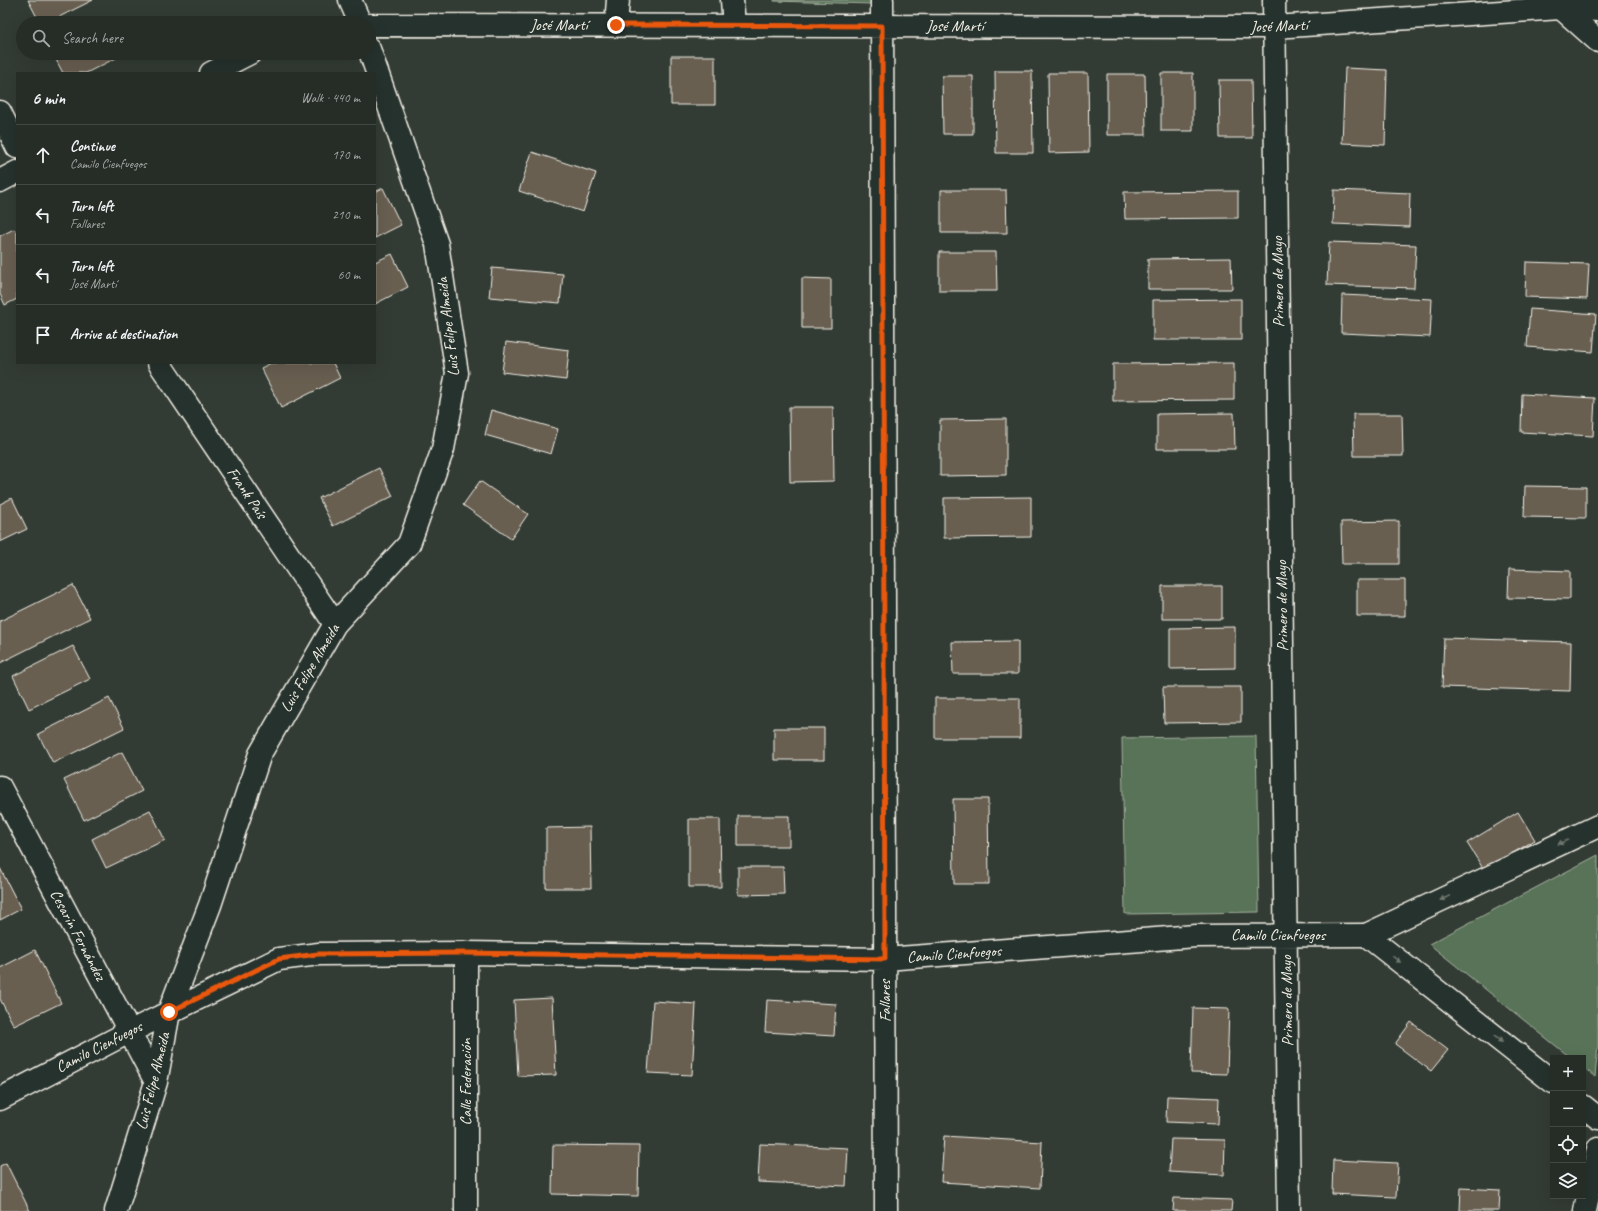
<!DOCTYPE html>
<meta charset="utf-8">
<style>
:root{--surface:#262d27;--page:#2e352f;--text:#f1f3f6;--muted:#a4a8a7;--line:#424944}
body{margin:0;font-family:Caveat,sans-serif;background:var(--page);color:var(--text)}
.controls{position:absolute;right:12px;bottom:12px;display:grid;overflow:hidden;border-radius:0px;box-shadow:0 4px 16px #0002}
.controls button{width:36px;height:36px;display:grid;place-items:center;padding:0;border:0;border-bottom:1px solid var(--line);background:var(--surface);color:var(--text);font:20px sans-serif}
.stop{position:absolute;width:12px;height:12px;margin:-9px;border:3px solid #ea580c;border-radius:50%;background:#fff}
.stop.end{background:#ea580c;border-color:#fff;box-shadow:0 1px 4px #0008}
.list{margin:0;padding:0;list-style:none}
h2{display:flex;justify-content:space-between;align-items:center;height:52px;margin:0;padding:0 16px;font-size:17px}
h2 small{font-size:13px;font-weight:400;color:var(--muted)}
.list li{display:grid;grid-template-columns:26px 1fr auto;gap:12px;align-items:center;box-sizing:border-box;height:60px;padding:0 16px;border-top:1px solid var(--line)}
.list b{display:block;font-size:15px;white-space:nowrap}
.list p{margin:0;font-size:13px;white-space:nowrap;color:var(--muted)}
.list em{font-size:13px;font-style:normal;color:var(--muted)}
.icon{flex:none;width:22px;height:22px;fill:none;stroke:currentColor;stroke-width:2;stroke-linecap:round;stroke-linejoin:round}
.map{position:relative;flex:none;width:1598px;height:1211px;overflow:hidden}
.search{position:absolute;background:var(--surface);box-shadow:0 4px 16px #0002;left:16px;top:16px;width:360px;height:44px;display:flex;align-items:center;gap:10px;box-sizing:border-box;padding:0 14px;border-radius:22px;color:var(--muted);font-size:15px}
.panel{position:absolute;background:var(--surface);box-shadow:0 4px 16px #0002;left:16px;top:72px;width:360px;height:292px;border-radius:0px}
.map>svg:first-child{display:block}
.green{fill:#597358;stroke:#a6b2a0}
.building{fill:#675e51;stroke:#f4f1e8}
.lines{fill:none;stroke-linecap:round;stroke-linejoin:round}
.minor-casing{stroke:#f4f1e8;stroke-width:25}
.major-casing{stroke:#f4f1e8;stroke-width:25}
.minor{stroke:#26332d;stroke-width:22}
.major{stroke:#26332d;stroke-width:22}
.oneway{fill:#6e766e}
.route{stroke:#ea580c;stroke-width:5}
.labels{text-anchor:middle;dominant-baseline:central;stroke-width:3;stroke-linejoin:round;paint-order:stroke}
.street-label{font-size:16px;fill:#f4f1e8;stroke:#26332d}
</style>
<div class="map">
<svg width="1598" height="1211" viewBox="0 0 1598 1211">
<rect width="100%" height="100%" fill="#333c34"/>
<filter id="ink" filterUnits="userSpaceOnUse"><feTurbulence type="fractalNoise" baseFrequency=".025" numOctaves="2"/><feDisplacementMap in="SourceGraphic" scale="8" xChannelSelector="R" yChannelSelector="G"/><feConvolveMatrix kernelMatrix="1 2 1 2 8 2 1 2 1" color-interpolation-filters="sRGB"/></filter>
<g filter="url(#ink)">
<!-- green -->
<path class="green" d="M774,0H872V4L774,1Z
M1256,736L1259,912L1125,914L1122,738Z
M1598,855V1045L1595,1077L1583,1067V1058H1571L1429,944Z"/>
<!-- building -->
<path class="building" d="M28,0H93L47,23H40Z
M56,53H124V54L86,73H63L53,54Z
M671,56H715V105H671Z
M1345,68L1387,70L1385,145L1342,143Z
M995,71H1032L1033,153H996Z
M1048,73H1088L1089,152L1049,153Z
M1161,73H1193V131H1161Z
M1107,74H1145L1146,135H1107Z
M942,76H973V134H943Z
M1219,80H1251L1252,138H1220Z
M532,152L596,173L583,212L519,191Z
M383,188L401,225L375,238V192Z
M941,190H1006L1007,233H941Z
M1334,190L1410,193L1409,227L1333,224Z
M1238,191V218L1125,219L1124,192Z
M14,229L17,234V299L5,305L0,294V236Z
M1329,242L1416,245L1414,288L1327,285Z
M939,252H996L997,291H939Z
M392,254L408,287L375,304V262Z
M1231,258L1232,289H1148V259Z
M1526,262L1589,264L1587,299L1525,297Z
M492,268L563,274L560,303L489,297Z
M802,278L831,279V328H802Z
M1342,295L1432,299L1430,337L1341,333Z
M1241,299V340H1153V300Z
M1530,309L1596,314L1593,352L1527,347Z
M506,342L569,350L566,380L502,372Z
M271,363H333L340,378L281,408L261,368Z
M1234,363V400L1113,401V364Z
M1522,394L1595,398L1593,436L1521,432Z
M789,407H833L834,481L790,482Z
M491,410L558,429L551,454L485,435Z
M1234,413L1235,449H1157V414Z
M1353,414H1402L1403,456H1354Z
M1006,419V475L940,476V420Z
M379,468L393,496L333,526L319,498Z
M480,481L528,514L511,539L463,505Z
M1525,486L1586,487V518L1524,517Z
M1031,497V537L944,538V498Z
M12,498L27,529L0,542V504Z
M1399,521V564H1342L1341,522Z
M1509,569L1570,571V599L1508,598Z
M1357,580H1405V616H1357Z
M73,585L90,618L0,663V621Z
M1162,586H1222V619H1162Z
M1235,627V668L1170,669V628Z
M1444,638L1571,642L1570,691L1442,687Z
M1018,641V674H953L952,642Z
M73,646L90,679L29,709L13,676Z
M1163,687H1241V722L1164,723Z
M109,698L124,728L53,763L38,734Z
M935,698H1020V738H935Z
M774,728H824V760H774Z
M122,752L142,791L84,820L64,780Z
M953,799H988L989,884H954Z
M150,810L165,840L106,868L92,839Z
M1518,812L1535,840L1484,870L1467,843Z
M738,816H789V846H738Z
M689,819H720L721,887H689Z
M590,827L591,888H546V828Z
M738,867H783L784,894L738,895Z
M0,868L21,909L0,920Z
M35,950L61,1003L14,1026L0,999V968Z
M552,998L556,1075L518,1076L514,1000Z
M767,1000L836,1004L834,1036L765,1032Z
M653,1001L696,1004L692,1075L648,1073Z
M1193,1008L1229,1009L1227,1074L1191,1073Z
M1411,1022L1448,1050L1431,1071L1395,1044Z
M1167,1096L1219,1098L1218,1124L1166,1122Z
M944,1136L1042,1142L1040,1188L941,1182Z
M1171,1139L1225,1140L1224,1175L1169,1172Z
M760,1144L848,1148L846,1186L758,1182Z
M553,1145L639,1146L638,1196L552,1194Z
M1333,1160L1398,1163L1396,1197L1332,1194Z
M6,1163L30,1211H0V1166Z
M1461,1188L1500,1190L1499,1211H1460Z
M1174,1198L1232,1200L1231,1211H1173Z"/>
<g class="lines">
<!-- minor casing -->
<g class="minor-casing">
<path id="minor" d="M350,0L360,23
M732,0L734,26
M882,0L886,1211
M1274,0L1289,1211
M369,25L1274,27L1561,8L1598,10
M616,25L618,0
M211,73L250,53
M0,112L17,147
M0,181L17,172
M159,363L335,624
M0,787L156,1082
M466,953V1211
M0,1099L129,1032L279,959L319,954L466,953L885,959L1196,936L1366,935
M116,1211L156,1082L169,1012L210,905L260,754L335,624L409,544L443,449L457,373L437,244L369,49"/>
</g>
<!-- major casing -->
<g class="major-casing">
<path id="major" d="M1570,0L1561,8L1598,41
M1553,1082L1366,935L1598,826
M1583,1106L1598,1118
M1585,1211L1598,1149"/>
</g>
<!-- minor -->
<use href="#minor" class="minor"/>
<!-- major -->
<use href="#major" class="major"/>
</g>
<!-- one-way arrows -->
<defs><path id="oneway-solid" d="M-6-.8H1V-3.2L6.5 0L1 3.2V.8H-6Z"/></defs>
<g class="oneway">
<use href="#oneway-solid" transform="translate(1563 842) rotate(155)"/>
<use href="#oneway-solid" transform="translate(1445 898) rotate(155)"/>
<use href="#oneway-solid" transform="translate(1396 959) rotate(38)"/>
<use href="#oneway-solid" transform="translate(1498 1039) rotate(38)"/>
</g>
</g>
<g class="lines" filter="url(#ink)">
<!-- route -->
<path class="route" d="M169,1012L279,959L318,954L466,953L885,959L882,26L616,25"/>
</g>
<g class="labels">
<!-- street labels -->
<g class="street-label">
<text x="559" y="25">José Martí</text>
<text x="955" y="26">José Martí</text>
<text transform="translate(1279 26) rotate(-2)">José Martí</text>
<text transform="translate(1278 282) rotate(-91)">Primero de Mayo</text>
<text transform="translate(448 327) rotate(-97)">Luis Felipe Almeida</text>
<text transform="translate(247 493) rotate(56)">Frank País</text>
<text transform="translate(1282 606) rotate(-91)">Primero de Mayo</text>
<text transform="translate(310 668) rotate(-59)">Luis Felipe Almeida</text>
<text transform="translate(78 935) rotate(62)">Cesarín Fernández</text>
<text x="1278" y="935">Camilo Cienfuegos</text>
<text transform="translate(954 954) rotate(-4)">Camilo Cienfuegos</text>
<text transform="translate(885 1001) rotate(-90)">Fallares</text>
<text transform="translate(1287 1001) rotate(-91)">Primero de Mayo</text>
<text transform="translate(99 1047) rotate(-27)">Camilo Cienfuegos</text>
<text transform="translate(153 1081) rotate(-76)">Luis Felipe Almeida</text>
<text transform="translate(466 1082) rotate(-90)">Calle Federación</text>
</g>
</g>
</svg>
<div class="controls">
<button>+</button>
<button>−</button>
<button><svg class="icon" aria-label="locate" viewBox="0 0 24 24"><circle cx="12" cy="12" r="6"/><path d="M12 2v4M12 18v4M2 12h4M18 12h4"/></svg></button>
<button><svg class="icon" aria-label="layers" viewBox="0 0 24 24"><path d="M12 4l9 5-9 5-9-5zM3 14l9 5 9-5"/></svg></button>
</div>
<div class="stop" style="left:169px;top:1012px"></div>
<div class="stop end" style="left:616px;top:25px"></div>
<div class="search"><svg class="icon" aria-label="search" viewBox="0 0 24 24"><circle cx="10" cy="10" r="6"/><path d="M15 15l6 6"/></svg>Search here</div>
<section class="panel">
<h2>6 min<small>Walk · 440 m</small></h2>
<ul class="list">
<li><svg class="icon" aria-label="ahead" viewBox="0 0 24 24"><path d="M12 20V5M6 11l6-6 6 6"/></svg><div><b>Continue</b><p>Camilo Cienfuegos</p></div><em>170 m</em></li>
<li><svg class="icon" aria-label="left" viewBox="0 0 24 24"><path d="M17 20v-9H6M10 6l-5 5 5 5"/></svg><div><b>Turn left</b><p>Fallares</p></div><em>210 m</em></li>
<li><svg class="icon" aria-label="left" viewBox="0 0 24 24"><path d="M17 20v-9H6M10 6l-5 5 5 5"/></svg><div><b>Turn left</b><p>José Martí</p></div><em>60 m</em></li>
<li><svg class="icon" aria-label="arrive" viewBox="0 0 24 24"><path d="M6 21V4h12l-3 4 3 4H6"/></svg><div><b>Arrive at destination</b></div></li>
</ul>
</section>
</div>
